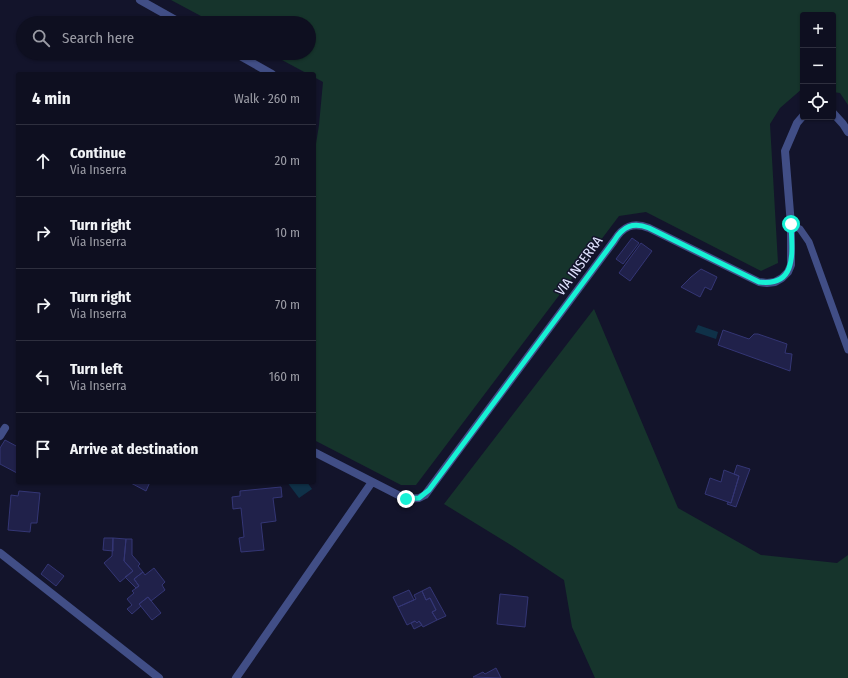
<!DOCTYPE html>
<meta charset="utf-8">
<style>
:root{--surface:#0e0f20;--page:#1c1d2d;--text:#f1f3f6;--muted:#9b9ca5;--line:#2e2f3e}
body{margin:0;font-family:"Fira Sans Condensed",sans-serif;background:var(--page);color:var(--text)}
.controls{position:absolute;right:12px;top:12px;display:grid;overflow:hidden;border-radius:4px;box-shadow:0 1px 3px #0004}
.controls button{width:36px;height:36px;display:grid;place-items:center;padding:0;border:0;border-bottom:1px solid var(--line);background:var(--surface);color:var(--text);font:20px sans-serif}
.stop{position:absolute;width:12px;height:12px;margin:-9px;border:3px solid #17f1d5;border-radius:50%;background:#fff}
.stop.end{background:#17f1d5;border-color:#fff;box-shadow:0 1px 4px #0008}
.list{margin:0;padding:0;list-style:none}
h2{display:flex;justify-content:space-between;align-items:center;height:52px;margin:0;padding:0 16px;font-size:17px}
h2 small{font-size:13px;font-weight:400;color:var(--muted)}
.list li{display:grid;grid-template-columns:26px 1fr auto;gap:12px;align-items:center;box-sizing:border-box;height:72px;padding:0 16px;border-top:1px solid var(--line)}
.list b{display:block;font-size:15px;white-space:nowrap}
.list p{margin:0;font-size:13px;white-space:nowrap;color:var(--muted)}
.list em{font-size:13px;font-style:normal;color:var(--muted)}
.icon{flex:none;width:22px;height:22px;fill:none;stroke:currentColor;stroke-width:2;stroke-linecap:round;stroke-linejoin:round}
.map{position:relative;flex:none;width:848px;height:678px;overflow:hidden}
.search{position:absolute;background:var(--surface);box-shadow:0 1px 3px #0004;left:16px;top:16px;width:300px;height:44px;display:flex;align-items:center;gap:10px;box-sizing:border-box;padding:0 14px;border-radius:22px;color:var(--muted);font-size:15px}
.panel{position:absolute;background:var(--surface);box-shadow:0 1px 3px #0004;left:16px;top:72px;width:300px;height:412px;border-radius:4px}
.map>svg:first-child{display:block}
.green{fill:#16342c}
.water{fill:#0f3148}
.building{fill:#20214a;stroke:#343675}
.lines{fill:none;stroke-linecap:round;stroke-linejoin:round}
.lane{stroke:#414e86;stroke-width:7}
.street{stroke:#414e86;stroke-width:8}
.route{stroke:#17f1d5;stroke-width:5}
.labels{text-anchor:middle;dominant-baseline:central;stroke-width:3;stroke-linejoin:round;paint-order:stroke}
.street-label{font-size:14px;fill:#dfe2fd;stroke:#13142b}
</style>
<div class="map">
<svg width="848" height="678" viewBox="0 0 848 678">
<rect width="100%" height="100%" fill="#13142b"/>
<!-- green -->
<path class="green" d="M171,0H848V105L840,93L833,92V15H803V88L780,108L770,124L778,263L761,271L646,212L619,216L416,485H401L314,440V156L319,125L323,82L314,77V74H308L269,53H309V23H214Z
M594,309L678,508L761,555L837,563L848,555V678H595L572,627L564,580L514,547L444,504Z"/>
<!-- water -->
<path class="water" d="M698,325L718,332L716,339L695,332Z
M287,482H307L312,489L299,498Z"/>
<!-- building -->
<path class="building" d="M632,238L639,243L623,264L616,259Z
M641,243L652,251L630,281L619,273Z
M701,269L717,277L711,290L705,287L700,297L681,287L691,277Z
M723,330L749,339L754,334H758L787,344L785,353L792,354L790,371L718,345Z
M5,440L18,447V471L17,473L0,464V448Z
M737,465L750,469L736,507L727,504L728,502L731,503L739,476L734,474Z
M724,470L739,476L731,503L705,494L710,478L721,482Z
M129,482H150L146,491Z
M281,487L282,497L273,498L276,521L261,523L264,550L241,552L239,538L244,537L241,508L233,509L232,497L240,496V491Z
M19,491L40,493L37,523H31L30,532L8,530L11,495L18,496Z
M104,538H113V551L103,550Z
M113,538L126,539L124,561L133,571L120,582L104,563L112,556Z
M126,539H132V555L140,564L138,566L143,572L134,579L139,586L136,588L125,577L133,571L124,561Z
M48,564L64,576L56,586L41,574Z
M154,568L165,582L162,585L165,590L151,601L148,597L139,604L141,606L132,614L127,609L132,605L127,599L134,593L132,591L139,586L134,579L143,572L145,575Z
M430,587L446,616L437,620L432,612L436,610L430,598L426,600L422,591Z
M409,590L414,600L398,607L393,597Z
M422,591L426,600L430,598L436,610L432,612L437,620L423,627L419,621L417,623L415,621L407,625L398,607L416,599L414,595Z
M500,594L528,597L525,627L497,624Z
M148,597L161,613L152,620L139,604Z
M415,621L417,623L419,621L422,625L414,629L411,623Z
M496,668L501,678L473,677L483,672L485,674Z"/>
<g class="lines">
<!-- lane -->
<path class="lane" d="M791,225L800,229L809,242L848,350"/>
<!-- street -->
<path class="street" d="M140,0L181,23
M235,53L272,74
M833,113L843,124L848,132
M0,436L5,428
M314,452L406,499L419,498L425,495L614,241C623,226 633,222 649,228L759,282L767,283L775,282L782,278L788,272L791,265V225L785,151L797,123L803,116
M0,553L159,678
M236,678L372,482"/>
</g>
<g class="lines">
<!-- route -->
<path class="route" d="M406,499L419,498L429,490L614,241C623,226 633,222 649,228L759,282C798,287 792,251 791,224"/>
</g>
<g class="labels">
<!-- street labels -->
<g class="street-label">
<text transform="translate(579 266) rotate(-54)">VIA INSERRA</text>
</g>
</g>
</svg>
<div class="controls">
<button>+</button>
<button>−</button>
<button><svg class="icon" aria-label="locate" viewBox="0 0 24 24"><circle cx="12" cy="12" r="6"/><path d="M12 2v4M12 18v4M2 12h4M18 12h4"/></svg></button>
</div>
<div class="stop" style="left:791px;top:224px"></div>
<div class="stop end" style="left:406px;top:499px"></div>
<div class="search"><svg class="icon" aria-label="search" viewBox="0 0 24 24"><circle cx="10" cy="10" r="6"/><path d="M15 15l6 6"/></svg>Search here</div>
<section class="panel">
<h2>4 min<small>Walk · 260 m</small></h2>
<ul class="list">
<li><svg class="icon" aria-label="ahead" viewBox="0 0 24 24"><path d="M12 20V5M6 11l6-6 6 6"/></svg><div><b>Continue</b><p>Via Inserra</p></div><em>20 m</em></li>
<li><svg class="icon" aria-label="right" viewBox="0 0 24 24"><path d="M7 20v-9h11M14 6l5 5-5 5"/></svg><div><b>Turn right</b><p>Via Inserra</p></div><em>10 m</em></li>
<li><svg class="icon" aria-label="right" viewBox="0 0 24 24"><path d="M7 20v-9h11M14 6l5 5-5 5"/></svg><div><b>Turn right</b><p>Via Inserra</p></div><em>70 m</em></li>
<li><svg class="icon" aria-label="left" viewBox="0 0 24 24"><path d="M17 20v-9H6M10 6l-5 5 5 5"/></svg><div><b>Turn left</b><p>Via Inserra</p></div><em>160 m</em></li>
<li><svg class="icon" aria-label="arrive" viewBox="0 0 24 24"><path d="M6 21V4h12l-3 4 3 4H6"/></svg><div><b>Arrive at destination</b></div></li>
</ul>
</section>
</div>
